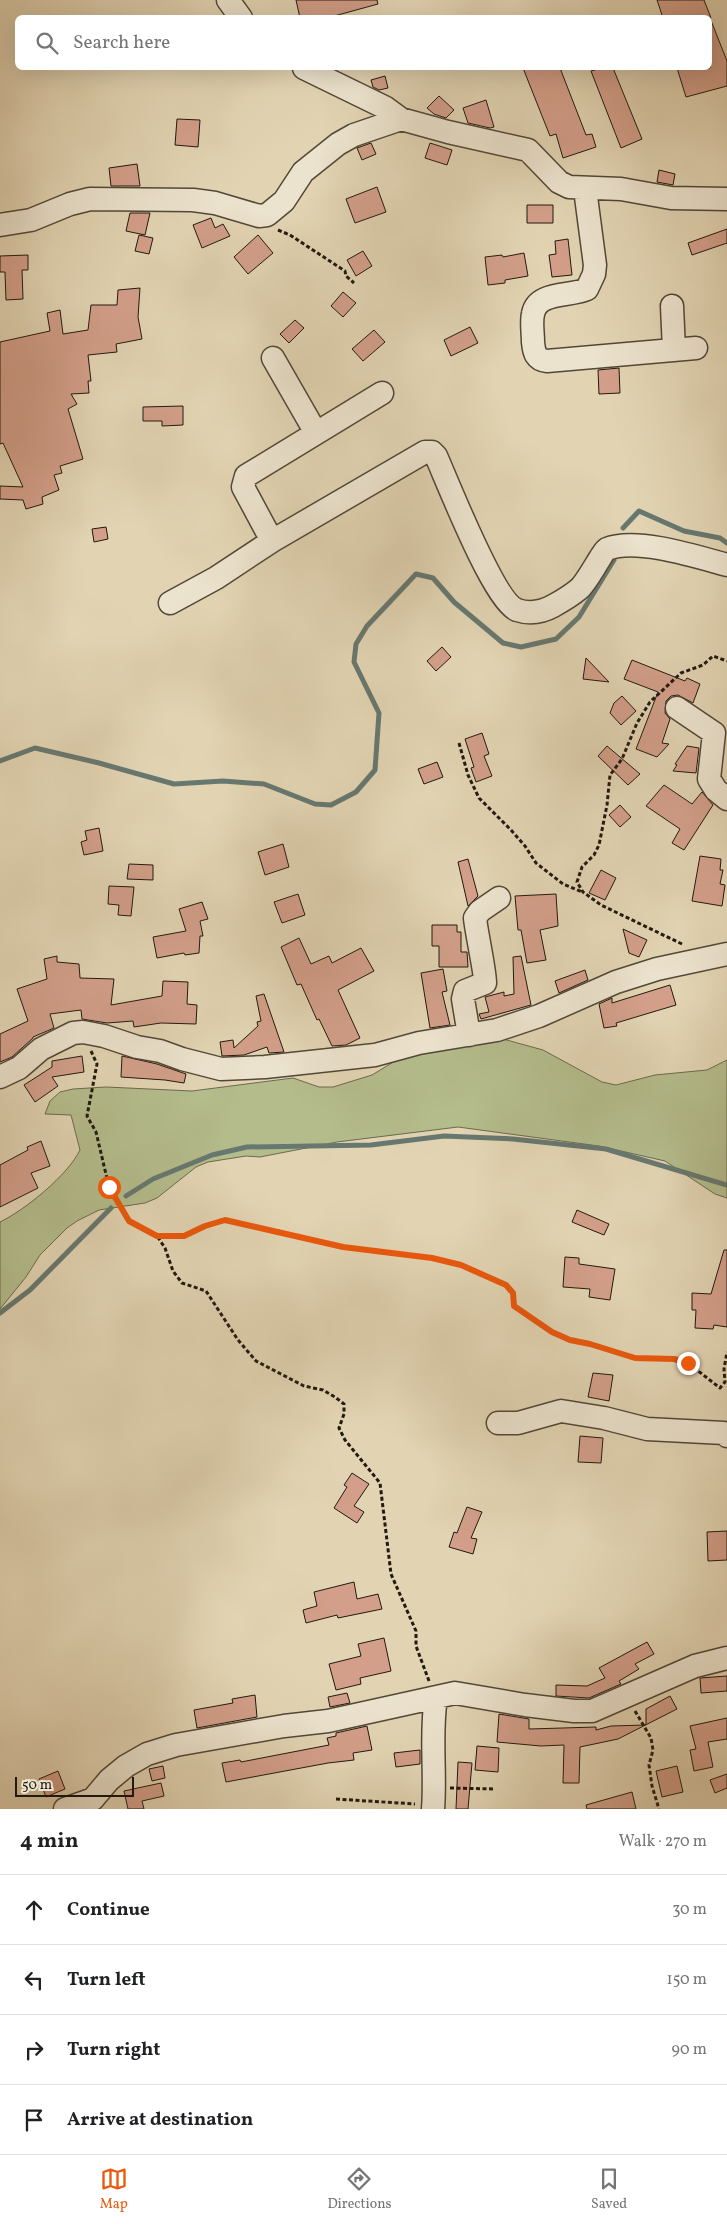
<!DOCTYPE html>
<meta charset="utf-8">
<style>
:root{--surface:#fff;--page:#f6f6f6;--text:#202124;--muted:#757577;--line:#e0e0e0;--accent:#ea580c}
body{margin:0;font-family:Vollkorn,serif;background:var(--page);color:var(--text)}
.scale{position:absolute;left:15px;bottom:12px;width:119px;box-sizing:border-box;padding-left:5px;border:2px solid #22190f;border-top:0;font-size:14px;line-height:18px;white-space:nowrap;color:#22190f;-webkit-text-stroke:4px #ece3ce;paint-order:stroke}
.stop{position:absolute;width:15px;height:15px;margin:-11px;border:4px solid #ea580c;border-radius:50%;background:#fff}
.stop.end{background:#ea580c;border-color:#fff;box-shadow:0 1px 5px #0008}
.list{margin:0;padding:0;list-style:none}
h2{display:flex;justify-content:space-between;align-items:center;height:65px;margin:0;padding:0 20px;font-size:21px}
h2 small{font-size:16px;font-weight:400;color:var(--muted)}
.list li{display:grid;grid-template-columns:32px 1fr auto;gap:15px;align-items:center;box-sizing:border-box;height:70px;padding:0 20px;border-top:1px solid var(--line)}
.list b{display:block;font-size:19px;white-space:nowrap}
.list em{font-size:16px;font-style:normal;color:var(--muted)}
.icon{flex:none;width:28px;height:28px;fill:none;stroke:currentColor;stroke-width:2;stroke-linecap:round;stroke-linejoin:round}
.map{position:relative;flex:none;width:727px;height:1809px;overflow:hidden}
.search{position:absolute;background:var(--surface);box-shadow:0 5px 20px #0002;left:15px;right:15px;top:15px;height:55px;display:flex;align-items:center;gap:12px;box-sizing:border-box;padding:0 18px;border-radius:8px;color:var(--muted);font-size:19px}
.sheet{height:345px;background:var(--surface)}
nav{display:flex;justify-content:space-around;align-items:center;box-sizing:border-box;height:70px;border-top:1px solid var(--line);background:var(--surface);font-size:14px;color:var(--muted)}
nav a{display:grid;justify-items:center;gap:2px}
nav .on{color:var(--accent)}
.map>svg:first-child{display:block}
.green{fill:#b4bc8c;stroke:#6b6a4e}
.lines{fill:none;stroke-linecap:round;stroke-linejoin:round}
.stream{stroke:#677870;stroke-width:5}
.building{fill:#d39f8a;stroke:#22190f}
.minor-casing{stroke:#524838;stroke-width:25}
.path{stroke:#22190f;stroke-width:3;stroke-dasharray:4 2.5;stroke-linecap:butt}
.minor{stroke:#ece3ce;stroke-width:22}
.route{stroke:#ea580c;stroke-width:6}
</style>
<div class="map">
<svg width="727" height="1809" viewBox="0 0 727 1809">
<rect width="100%" height="100%" fill="#e2d4b3"/>
<filter id="stains"><feTurbulence type="fractalNoise" baseFrequency=".004" numOctaves="4"/><feColorMatrix values="0 0 0 0 .2 0 0 0 0 .09 0 0 0 0 .02 0 0 0 .5 -.17"/></filter>
<radialGradient id="worn" r=".72"><stop offset=".6" stop-color="#630" stop-opacity="0"/><stop offset="1" stop-color="#630" stop-opacity=".3"/></radialGradient>
<!-- green -->
<path class="green" d="M503,1039L543,1050L602,1082L616,1085L655,1075L707,1070L727,1060V1198L715,1194L665,1161L599,1146L458,1127L337,1142L260,1157L246,1156L208,1162L196,1167L157,1198L145,1203L99,1210L77,1221L67,1228L40,1255L26,1277L0,1309V1222C25,1210 68,1175 80,1150L71,1115L45,1114L50,1101L60,1092L73,1089L106,1087L192,1091L293,1078L319,1087H333L372,1075L395,1061L421,1051Z"/>
<g class="lines">
<!-- stream -->
<path class="stream" d="M623,528L639,511L684,531L720,538L727,543
M0,761L35,748L99,763L174,784L223,781L264,784L315,804L331,805L356,792L375,770L379,713L354,662L356,644L367,626L416,574L433,578L454,602L503,643L521,647L556,639L579,617L614,560
M126,1196L153,1179L212,1155L247,1147L371,1145L444,1136L513,1139L606,1149L727,1185
M0,1313L30,1290L111,1208"/>
</g>
<!-- building -->
<path class="building" d="M296,0H377L378,4L327,18H300Z
M657,0H704L711,18H663Z
M710,18L727,61V86L686,97L677,68H710Z
M523,68H560L586,135L592,134L596,147L563,158L556,134L550,136Z
M601,68H613L642,139L621,148L591,71Z
M385,76L388,88L379,90L373,87L371,80Z
M439,96L454,110L446,118L434,114L427,108Z
M486,100L494,127L490,128L468,123L463,108Z
M177,119L200,120L198,147L175,145Z
M371,143L376,154L362,160L357,148Z
M430,143L452,150L447,165L425,158Z
M137,164L140,186H111L109,168Z
M659,170L675,174L673,185L657,182Z
M377,187L386,212L355,223L346,199Z
M527,205H553V223H527Z
M130,213H150L145,235L126,231Z
M211,218L215,228L223,224L230,236L202,248L193,225Z
M727,229V243L692,255L688,243Z
M139,235L153,238L149,254L135,251Z
M258,235L273,253L248,274L234,257Z
M568,239L572,275L552,277L549,255L556,254L555,241Z
M363,251L372,266L356,276L347,260Z
M524,253L528,276L505,280V283L488,285L485,257L502,255L503,257Z
M28,255V270H22L23,299L6,300L5,272H0V256Z
M140,288L138,317L142,339L116,344L117,352L88,355L91,381H88L89,393L71,394L77,404L68,409L83,459L60,466L62,473L54,475L59,490L42,497L43,504L26,509L23,500L0,499V486L23,487L3,443L0,444V342L50,331L47,313L60,310L63,334L88,330L91,305H117L118,290Z
M343,292L356,303L343,317L331,306Z
M295,320L304,328L289,343L280,334Z
M470,327L478,343L451,356L444,340Z
M374,330L385,342L363,361L352,349Z
M619,368L620,393L599,394L598,370Z
M183,406V425L162,426V421H143V407Z
M106,527L108,539L94,542L92,529Z
M442,647L451,657L436,671L427,661Z
M586,658L609,682L583,679Z
M632,660L685,681L687,678L700,684L693,703L678,695L671,696L666,701L665,713L670,719L662,743L669,744L657,757L636,749L658,692L624,679Z
M622,696L636,711L621,725L610,713L614,703Z
M482,733L489,754L484,756L492,776L476,782L471,768L474,767L465,739Z
M607,746L640,774L628,785L598,756Z
M687,746L699,748L696,773L673,771L677,765L675,764Z
M437,762L443,777L424,784L418,769Z
M664,785L692,804L702,792L713,805L684,850L672,843L680,829L646,806Z
M620,805L631,817L620,827L609,815Z
M99,828L103,851L84,855L81,842L87,840L85,831Z
M283,844L289,867L265,875L258,852Z
M700,856L721,859L720,870H723L720,884L725,885L722,906L692,901Z
M468,859L478,896L468,906L458,862Z
M129,864L153,865V880L127,879Z
M601,870L616,878L605,900L589,893Z
M109,886L134,887L131,916L118,915L119,905L108,904Z
M298,894L305,915L282,923L274,902Z
M556,894L558,926L540,930L546,960L527,963L521,930H518L515,896Z
M202,902L208,919L200,921L203,936H200L199,953L185,955L184,953L157,958L153,937L186,931L179,909Z
M432,925H457V932H461V952H467L468,967H439V946H432Z
M623,929L647,940L639,957L629,953Z
M299,938L311,964L329,956L332,963L361,948L374,971L338,990L360,1038L346,1045L332,1046L319,1019L317,1020L301,984L297,985L281,947Z
M57,956V962L79,964L80,978L114,979L111,1005L162,996L163,981L188,982L187,1004L197,1005L196,1024L161,1023L134,1027L133,1021L107,1023L82,1019L81,1010L50,1014L54,1028L33,1037V1038L12,1057L0,1062V1034L28,1021L17,989L47,979L44,959Z
M521,956L531,1005L481,1019L479,1014L489,1012L485,997L504,992V996L514,994L513,957Z
M443,969L447,991L442,992L450,1025L430,1028L421,973Z
M585,970L588,980L559,993L555,981Z
M670,985L676,1005L616,1023L617,1026L604,1028L599,1004L612,998V1003Z
M264,994L284,1052L269,1053L267,1047L244,1055L222,1056L220,1042L233,1040L234,1048L258,1026L257,1022L261,1021L256,996Z
M82,1056L84,1072L52,1077L58,1086L35,1102L24,1085L52,1067V1061Z
M122,1056L157,1064L186,1074L184,1083L165,1080L121,1077Z
M41,1141L50,1166L31,1173L38,1188L0,1207V1165L28,1150L27,1147Z
M577,1210L609,1224L604,1235L572,1222Z
M724,1250H727V1327L714,1325L713,1329L695,1328L696,1310H692V1293L711,1294Z
M565,1257L579,1258V1264L615,1269L610,1300L589,1297L590,1289L563,1287Z
M593,1373L613,1375L609,1401L588,1397Z
M580,1436L603,1438L601,1463L578,1462Z
M352,1473L369,1484L354,1506L364,1512L357,1523L334,1508L347,1487L344,1485Z
M467,1507L482,1512L471,1538L477,1539L473,1554L449,1547L454,1532L457,1533Z
M727,1531V1560L708,1561L707,1532Z
M354,1582L357,1599L378,1594L382,1609L338,1618L337,1615L306,1623L303,1610L317,1606L314,1592Z
M384,1638L391,1671L360,1678L361,1684L336,1690L329,1664L361,1656L358,1644Z
M647,1642L654,1654L635,1664L639,1669L619,1681L621,1684L589,1698L556,1696V1685L587,1686L605,1678L599,1668Z
M727,1676V1691L701,1693L700,1678Z
M347,1693L350,1703L330,1707L328,1697Z
M255,1695L257,1717L197,1728L194,1710L233,1703L232,1699Z
M670,1696L677,1709L618,1739L580,1747L579,1783H563L564,1745L541,1746L497,1742L499,1714L529,1719V1729L596,1727V1730L611,1726L646,1725V1709Z
M727,1718V1739L708,1742L713,1767L694,1771L690,1750L696,1749L690,1726Z
M367,1726L372,1750L353,1753L354,1760L328,1763L226,1782L222,1763L240,1760L241,1762L329,1745L327,1738L336,1736V1733Z
M477,1746L499,1748L498,1772L475,1770Z
M420,1750V1764L396,1767L394,1753Z
M458,1762L472,1763L468,1809H456Z
M163,1766L165,1778L152,1781L149,1769Z
M677,1766L683,1792L662,1797L656,1771Z
M58,1771L65,1789L46,1797L39,1779Z
M727,1774V1788L715,1793L710,1780Z
M161,1783L164,1796L142,1801L144,1809H128L124,1791Z
M632,1792L636,1809H587L586,1805Z"/>
<g class="lines">
<!-- minor casing -->
<g class="minor-casing">
<path id="minor" d="M228,0L241,18
M304,68L386,108L401,119
M585,189L595,265L594,274L587,289C570,297 537,291 533,314C531,322 533,333 533,342C534,353 536,360 547,361L696,348
M0,225L31,220L70,204L90,199L193,200L215,203L259,216L267,215L284,201L303,172L338,144L354,135L401,119L448,132L528,150L559,182L569,187L621,189L671,198L727,199
M672,306L674,350
M273,358L316,433
M272,541L243,487L246,476L382,393
M170,603L216,578L272,541L425,452H432L436,456C448,483 494,601 517,610C529,614 542,612 553,606C562,601 572,595 579,589C588,581 602,552 607,549C636,537 698,557 727,565
M677,708L714,733L709,779L716,790L727,799
M469,1035L463,999L465,991L485,983C486,976 476,930 475,918L480,911L499,898
M0,1077L19,1068L41,1049L73,1033L83,1032L104,1036L137,1047L160,1051L182,1059L221,1069L265,1067L375,1055L419,1043L497,1030L539,1016L616,982L657,969L727,954
M498,1423H518L561,1411L604,1418L647,1429L724,1433L727,1436
M65,1809L93,1799L109,1780L126,1766L147,1754L176,1745L284,1726L328,1721L455,1693L525,1705L574,1711H592L695,1666L727,1658
M433,1809C436,1773 430,1733 436,1698"/>
</g>
<!-- path -->
<path class="path" d="M278,230L290,235L345,271L346,276L354,283
M459,743L468,775L479,798L511,830L525,846L536,863L563,884L582,892
M682,944L601,905L583,892L577,882L582,867L594,855L599,845L607,805L610,775L622,759L637,723L650,702L681,673L703,665L713,656L727,661
M91,1051L97,1064L87,1116L96,1132L109,1187L129,1221L157,1236L165,1248L173,1271L182,1283L206,1291L238,1340L256,1361L304,1386L323,1390L335,1397L344,1404V1414L339,1428L345,1440L380,1483L391,1574L416,1631V1646L429,1681
M157,1236H184L205,1226L225,1220L278,1231L343,1247L432,1258L461,1265L506,1285L513,1293L514,1306L552,1332L570,1340L590,1344L635,1358L674,1359L688,1363L720,1388L725,1382L724,1369L727,1352
M635,1711L651,1738L653,1750L649,1765L652,1786L659,1809
M450,1788L495,1789
M336,1799L415,1804"/>
<!-- minor -->
<use href="#minor" class="minor"/>
</g>
<g class="lines">
<!-- route -->
<path class="route" d="M109,1187L129,1221L157,1236H184L205,1226L225,1220L343,1247L432,1258L461,1265L506,1285L513,1293L514,1306L552,1332L570,1340L590,1344L635,1358L674,1359L688,1363"/>
</g>
<rect width="100%" height="100%" filter="url(#stains)"/>
<rect width="100%" height="100%" fill="url(#worn)"/>
</svg>
<div class="scale">50 m</div>
<div class="stop" style="left:109px;top:1187px"></div>
<div class="stop end" style="left:688px;top:1363px"></div>
<div class="search"><svg class="icon" aria-label="search" viewBox="0 0 24 24"><circle cx="10" cy="10" r="6"/><path d="M15 15l6 6"/></svg>Search here</div>
</div>
<section class="sheet">
<h2>4 min<small>Walk · 270 m</small></h2>
<ul class="list">
<li><svg class="icon" aria-label="ahead" viewBox="0 0 24 24"><path d="M12 20V5M6 11l6-6 6 6"/></svg><div><b>Continue</b></div><em>30 m</em></li>
<li><svg class="icon" aria-label="left" viewBox="0 0 24 24"><path d="M17 20v-9H6M10 6l-5 5 5 5"/></svg><div><b>Turn left</b></div><em>150 m</em></li>
<li><svg class="icon" aria-label="right" viewBox="0 0 24 24"><path d="M7 20v-9h11M14 6l5 5-5 5"/></svg><div><b>Turn right</b></div><em>90 m</em></li>
<li><svg class="icon" aria-label="arrive" viewBox="0 0 24 24"><path d="M6 21V4h12l-3 4 3 4H6"/></svg><div><b>Arrive at destination</b></div></li>
</ul>
</section>
<nav>
<a class="on"><svg class="icon" aria-label="map" viewBox="0 0 24 24"><path d="M3 6l6-2 6 2 6-2v14l-6 2-6-2-6 2zM9 4v14M15 6v14"/></svg>Map</a>
<a><svg class="icon" aria-label="directions" viewBox="0 0 24 24"><path d="M12 3l9 9-9 9-9-9zM9 14v-3h6M13 9l2 2-2 2"/></svg>Directions</a>
<a><svg class="icon" aria-label="saved" viewBox="0 0 24 24"><path d="M7 4h10v16l-5-4-5 4z"/></svg>Saved</a>
</nav>
